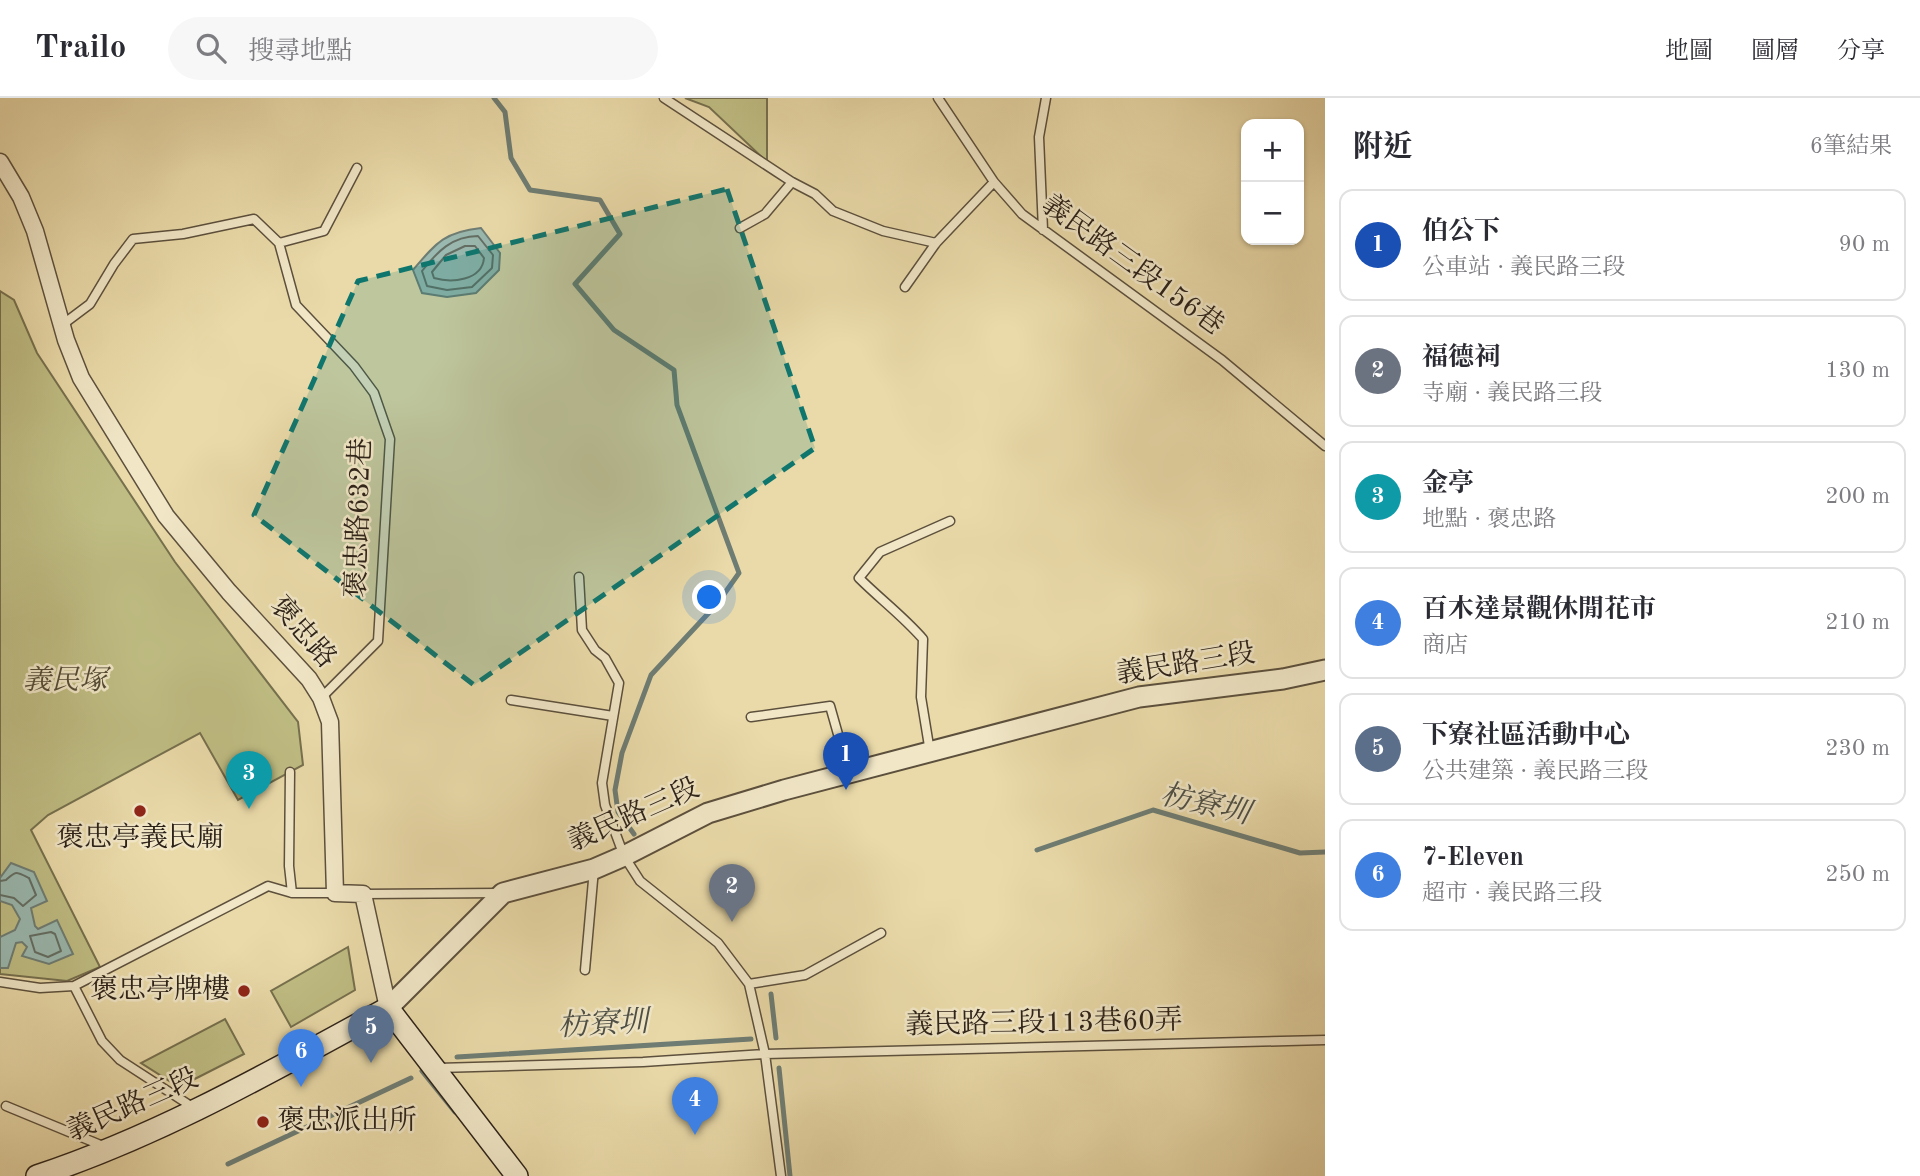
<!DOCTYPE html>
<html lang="zh-TW">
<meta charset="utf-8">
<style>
:root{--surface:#fff;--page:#f7f7f7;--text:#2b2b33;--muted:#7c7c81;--line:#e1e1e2;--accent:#8f2418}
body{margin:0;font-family:"Old Standard TT","Noto Serif TC",serif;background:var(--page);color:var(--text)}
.controls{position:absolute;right:21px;top:21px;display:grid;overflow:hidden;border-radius:14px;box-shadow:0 2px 5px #0004}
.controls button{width:63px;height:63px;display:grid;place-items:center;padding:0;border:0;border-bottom:2px solid var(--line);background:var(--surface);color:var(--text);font:35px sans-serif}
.you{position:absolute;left:710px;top:500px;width:24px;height:24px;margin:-18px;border:5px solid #fff;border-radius:50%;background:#1a73e8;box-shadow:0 0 0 10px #1a73e833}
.badge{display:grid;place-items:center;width:46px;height:46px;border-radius:50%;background:var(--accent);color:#fff;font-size:23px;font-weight:700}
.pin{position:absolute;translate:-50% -58px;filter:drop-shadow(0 2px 4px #0008)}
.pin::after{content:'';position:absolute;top:37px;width:24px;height:21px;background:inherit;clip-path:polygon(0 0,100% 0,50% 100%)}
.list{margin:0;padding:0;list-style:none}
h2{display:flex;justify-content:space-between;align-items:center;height:91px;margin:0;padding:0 28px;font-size:30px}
h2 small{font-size:23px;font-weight:400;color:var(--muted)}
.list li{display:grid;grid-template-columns:46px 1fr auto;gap:21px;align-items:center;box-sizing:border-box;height:112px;margin:0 14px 14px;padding:0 14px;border:2px solid var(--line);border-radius:14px}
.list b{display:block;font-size:26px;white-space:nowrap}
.list p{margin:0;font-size:23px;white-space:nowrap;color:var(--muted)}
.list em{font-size:23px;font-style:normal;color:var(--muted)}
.icon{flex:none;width:38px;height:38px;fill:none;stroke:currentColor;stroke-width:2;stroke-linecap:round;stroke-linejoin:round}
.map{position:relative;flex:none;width:1325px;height:1078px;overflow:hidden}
header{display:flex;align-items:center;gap:42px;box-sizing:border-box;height:98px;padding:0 35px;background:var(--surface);border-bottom:2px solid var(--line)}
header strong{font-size:33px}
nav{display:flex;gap:38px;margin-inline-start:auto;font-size:24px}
.search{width:490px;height:63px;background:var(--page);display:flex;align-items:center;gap:18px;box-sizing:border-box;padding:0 24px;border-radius:38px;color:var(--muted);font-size:26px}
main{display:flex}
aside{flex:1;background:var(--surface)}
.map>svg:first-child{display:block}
.green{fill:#bfbd83;stroke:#76704e;stroke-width:2}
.water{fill:#9ab9b0;stroke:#6e7d74;stroke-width:2}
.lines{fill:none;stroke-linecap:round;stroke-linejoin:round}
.shore{stroke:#636e64;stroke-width:2}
.stream{stroke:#6e7d74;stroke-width:5}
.service-casing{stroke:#5c503d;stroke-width:11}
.minor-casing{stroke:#5c503d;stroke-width:19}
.tertiary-casing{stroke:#5c503d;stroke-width:23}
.secondary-casing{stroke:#2c2219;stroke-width:24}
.service{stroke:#f1e7c7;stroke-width:8}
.minor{stroke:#f1e7c7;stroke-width:16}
.tertiary{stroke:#f1e7c7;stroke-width:19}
.secondary{stroke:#f1e7c7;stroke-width:21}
.marked{fill:#0f766e;fill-opacity:0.2;stroke:#0f766e;stroke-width:5;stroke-dasharray:14 9;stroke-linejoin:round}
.poi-dot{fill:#8f2418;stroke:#f1e7c7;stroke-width:2.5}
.labels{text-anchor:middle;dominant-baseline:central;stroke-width:5;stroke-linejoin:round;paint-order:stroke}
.street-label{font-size:28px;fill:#2c2219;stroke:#f1e7c7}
.park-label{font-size:28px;font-style:italic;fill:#514934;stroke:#f1e7c7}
.poi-label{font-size:28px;fill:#2c2219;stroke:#f1e7c7}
.water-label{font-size:30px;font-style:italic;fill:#4d4f46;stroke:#f1e7c7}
</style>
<header>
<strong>Trailo</strong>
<div class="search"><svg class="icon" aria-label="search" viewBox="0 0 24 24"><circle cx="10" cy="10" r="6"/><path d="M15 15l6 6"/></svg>搜尋地點</div>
<nav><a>地圖</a><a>圖層</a><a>分享</a></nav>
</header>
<main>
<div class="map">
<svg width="1325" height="1078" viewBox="0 0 1325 1078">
<rect width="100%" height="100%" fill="#eadaa9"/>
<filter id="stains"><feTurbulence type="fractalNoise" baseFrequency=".00286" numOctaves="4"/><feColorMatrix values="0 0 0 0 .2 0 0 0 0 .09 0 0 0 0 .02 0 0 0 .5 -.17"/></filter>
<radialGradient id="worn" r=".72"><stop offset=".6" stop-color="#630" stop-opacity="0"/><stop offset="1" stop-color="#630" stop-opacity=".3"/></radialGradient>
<!-- green -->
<path class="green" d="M685,0H767V64L709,9Z
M0,193L14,202L37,255L175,464L298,624L303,667L238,702L200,635L48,717L31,732L100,869L67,883L0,876Z
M348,849L355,892L291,929L271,893Z
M225,921L244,956L240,958L179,989L141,965Z"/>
<!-- water -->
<path class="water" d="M481,130L500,155L499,172L476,195L447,199L422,195L413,172C436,145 444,134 481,130Z
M11,765L34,774L47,803L31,810L35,828L38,831L57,822L73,856L49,866L22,858L27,849L22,844L16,845L8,870H0V839L15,832L20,821L12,807L0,803V780Z"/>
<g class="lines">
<!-- shore -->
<path class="shore" d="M478,138L493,157L492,170L472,189L447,192L427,188L422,173C437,154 452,138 478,138Z
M465,148H475L484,160C482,183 451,185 434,180L432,174L446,157Z
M0,783L6,782C16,773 15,773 29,780L36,797L23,808L14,800L0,797
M51,834L55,836L61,853L48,859L35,854L30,838Z"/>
<!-- stream -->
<path class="stream" d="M494,0L505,14L511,60L530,92L600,102L620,136L575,186L614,232L674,272L677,307L739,475L717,506L651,577L622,655L615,692L618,714L634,736
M1037,752L1153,712L1300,755L1325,754
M771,896L776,940
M457,959L751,941
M779,970L790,1078
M422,973L455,1014
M228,1066L411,980"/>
<!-- service casing -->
<g class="service-casing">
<path id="service" d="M664,0L792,84L815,96L833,113L883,133L936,145
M938,0L994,84L1022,116L1222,262L1325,348
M740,130L765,116L792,84
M1043,132L1039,39L1046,0
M279,145L324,133L357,70
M905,189L936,145L994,84
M62,227L90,206L114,166L133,141L183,136L254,121L279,145L296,207L354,268L374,295L390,341L378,543L321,600
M579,479L582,532L595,552L605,560L619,585L602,685L605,707L624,758L640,783L718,845L749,886L765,956L781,1078
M511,602L613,618
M751,619L830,608L849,675
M930,654L921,599L923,541C903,518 880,501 859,480L880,454L950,423
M290,674L289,768L292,795
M363,796L500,795
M585,872L594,771
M0,884L40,890L74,888L268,788L292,795H335
M749,886L805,877L881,835
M74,888L102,943L120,962L194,1010
M438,970L643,964L765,956L1325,942
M6,1008L103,1048"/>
</g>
<!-- minor casing -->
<g class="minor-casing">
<path id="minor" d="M0,64L21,99L35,133L66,242L81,280L166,418L229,494L309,581L321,600L330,624L335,795L363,796L388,910"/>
</g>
<!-- tertiary casing -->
<g class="tertiary-casing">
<path id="tertiary" d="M388,910L503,795L594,771L624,758L708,715L784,692L1139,599L1283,581L1325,572"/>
</g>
<!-- secondary casing -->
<g class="secondary-casing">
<path id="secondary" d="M37,1078C161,1037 274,972 388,910L517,1078"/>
</g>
<!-- service -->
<use href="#service" class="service"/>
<!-- minor -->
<use href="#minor" class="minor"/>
<!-- tertiary -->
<use href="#tertiary" class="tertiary"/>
<!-- secondary -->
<use href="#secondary" class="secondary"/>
</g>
<!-- marked area -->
<path class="marked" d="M727,91L815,350L474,587L254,417L358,183Z"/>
<!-- markers -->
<g class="poi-dot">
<circle cx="140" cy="713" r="7"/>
<circle cx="244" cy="893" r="7"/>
<circle cx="263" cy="1024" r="7"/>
</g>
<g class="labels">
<!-- street labels -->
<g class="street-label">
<text transform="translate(1132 168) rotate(36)">義民路三段156巷</text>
<text transform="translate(360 420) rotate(-88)">褒忠路632巷</text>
<text transform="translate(302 535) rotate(49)">褒忠路</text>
<text transform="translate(1186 567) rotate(-9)">義民路三段</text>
<text transform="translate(634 718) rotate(-24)">義民路三段</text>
<text transform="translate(1044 926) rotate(-1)">義民路三段113巷60弄</text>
<text transform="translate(133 1008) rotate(-24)">義民路三段</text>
</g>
<!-- park labels -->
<g class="park-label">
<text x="65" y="584">義民塚</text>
</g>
<!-- poi labels -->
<g class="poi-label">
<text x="140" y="741">褒忠亭義民廟</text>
<text x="230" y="893" text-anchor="end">褒忠亭牌樓</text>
<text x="277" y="1024" text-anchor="start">褒忠派出所</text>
</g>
<!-- water labels -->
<g class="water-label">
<text transform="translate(1205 707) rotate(13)">枋寮圳</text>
<text transform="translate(603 927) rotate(-3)">枋寮圳</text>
</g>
</g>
<rect width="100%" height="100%" filter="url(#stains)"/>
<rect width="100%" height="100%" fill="url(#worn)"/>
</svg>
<div class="controls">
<button>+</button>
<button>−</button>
</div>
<div class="you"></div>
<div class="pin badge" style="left:846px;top:692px;background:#1a4fb4">1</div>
<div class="pin badge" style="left:732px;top:824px;background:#6b7280">2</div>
<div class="pin badge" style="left:249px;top:711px;background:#0f9aa8">3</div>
<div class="pin badge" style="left:695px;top:1037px;background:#3f7fe0">4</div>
<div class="pin badge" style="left:371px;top:965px;background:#5c6f8a">5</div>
<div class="pin badge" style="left:301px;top:989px;background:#3f7fe0">6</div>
</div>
<aside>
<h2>附近<small>6筆結果</small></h2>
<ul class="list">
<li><span class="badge" style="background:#1a4fb4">1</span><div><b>伯公下</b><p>公車站 · 義民路三段</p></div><em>90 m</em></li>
<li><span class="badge" style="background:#6b7280">2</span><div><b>福德祠</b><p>寺廟 · 義民路三段</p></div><em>130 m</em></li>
<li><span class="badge" style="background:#0f9aa8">3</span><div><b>金亭</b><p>地點 · 褒忠路</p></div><em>200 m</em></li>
<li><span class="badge" style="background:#3f7fe0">4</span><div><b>百木達景觀休閒花市</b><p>商店</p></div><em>210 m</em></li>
<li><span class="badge" style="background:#5c6f8a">5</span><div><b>下寮社區活動中心</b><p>公共建築 · 義民路三段</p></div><em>230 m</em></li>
<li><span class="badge" style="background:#3f7fe0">6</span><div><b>7-Eleven</b><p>超市 · 義民路三段</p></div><em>250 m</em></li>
</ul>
</aside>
</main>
